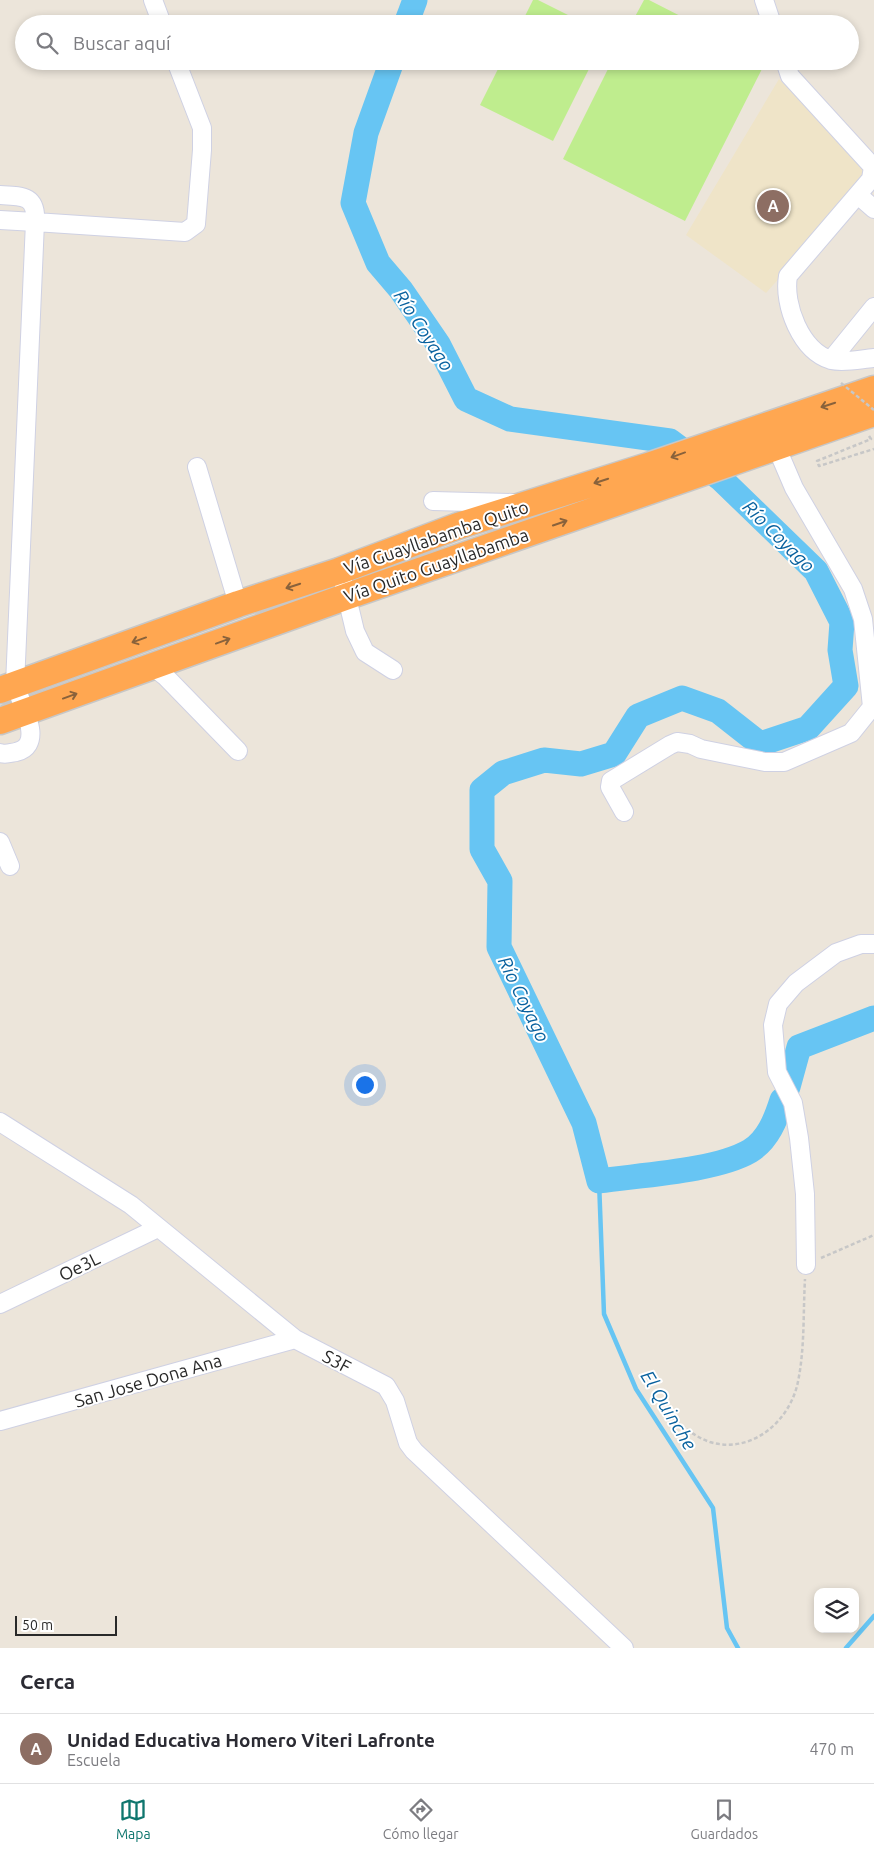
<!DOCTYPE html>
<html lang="es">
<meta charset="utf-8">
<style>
:root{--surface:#fff;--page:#f7f7f7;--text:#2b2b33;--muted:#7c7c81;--line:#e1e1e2;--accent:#0f766e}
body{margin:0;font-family:Ubuntu,sans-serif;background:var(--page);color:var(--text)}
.controls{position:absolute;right:15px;bottom:15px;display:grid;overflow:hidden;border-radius:10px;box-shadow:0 2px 8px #0003}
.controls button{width:45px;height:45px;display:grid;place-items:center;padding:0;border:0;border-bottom:1px solid var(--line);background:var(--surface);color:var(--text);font:25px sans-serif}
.scale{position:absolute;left:15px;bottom:12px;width:102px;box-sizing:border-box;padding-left:5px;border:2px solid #292929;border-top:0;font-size:14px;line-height:18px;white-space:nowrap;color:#292929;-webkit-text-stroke:4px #fff;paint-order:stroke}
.you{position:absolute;left:364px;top:1084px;width:18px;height:18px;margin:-12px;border:4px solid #fff;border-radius:50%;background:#1a73e8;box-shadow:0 0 0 8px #1a73e833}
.badge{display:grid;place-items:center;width:32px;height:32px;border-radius:50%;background:var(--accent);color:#fff;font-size:16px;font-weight:700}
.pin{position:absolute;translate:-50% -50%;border:2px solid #fff;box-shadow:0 1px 5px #0006}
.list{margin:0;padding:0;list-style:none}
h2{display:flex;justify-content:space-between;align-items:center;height:65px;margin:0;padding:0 20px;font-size:21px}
h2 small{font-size:16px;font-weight:400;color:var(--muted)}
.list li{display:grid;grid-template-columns:32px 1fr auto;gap:15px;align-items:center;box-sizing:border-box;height:70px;padding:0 20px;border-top:1px solid var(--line)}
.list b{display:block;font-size:19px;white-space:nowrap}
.list p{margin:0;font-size:16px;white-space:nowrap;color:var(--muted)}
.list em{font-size:16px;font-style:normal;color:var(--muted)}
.icon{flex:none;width:28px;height:28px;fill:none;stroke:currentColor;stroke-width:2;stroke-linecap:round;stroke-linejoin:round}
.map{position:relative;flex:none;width:874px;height:1648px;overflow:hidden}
.search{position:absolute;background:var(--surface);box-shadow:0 2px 8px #0003;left:15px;right:15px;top:15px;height:55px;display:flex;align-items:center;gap:12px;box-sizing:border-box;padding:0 18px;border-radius:28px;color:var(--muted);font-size:19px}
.sheet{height:135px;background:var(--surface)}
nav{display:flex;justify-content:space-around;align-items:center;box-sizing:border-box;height:70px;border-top:1px solid var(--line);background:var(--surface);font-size:14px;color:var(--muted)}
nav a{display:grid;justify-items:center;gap:2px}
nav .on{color:var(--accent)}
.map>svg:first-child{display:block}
.education{fill:#efe4c8}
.pitch{fill:#bfed8e}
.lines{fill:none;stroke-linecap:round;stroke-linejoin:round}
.stream{stroke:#67c5f3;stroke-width:4.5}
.river{stroke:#67c5f3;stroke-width:25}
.minor-casing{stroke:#cfd1e3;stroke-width:20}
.highway-casing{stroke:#c7c7c7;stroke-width:29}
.path{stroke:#c7c7c7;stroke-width:2.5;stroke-dasharray:4 2.5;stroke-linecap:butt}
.minor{stroke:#fff;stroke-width:18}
.highway{stroke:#ffa751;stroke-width:26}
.path-bridge{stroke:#c7c7c7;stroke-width:2.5;stroke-dasharray:4 2.5;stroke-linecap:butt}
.oneway{stroke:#89623b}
.labels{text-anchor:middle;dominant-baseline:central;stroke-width:4;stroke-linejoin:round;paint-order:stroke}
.street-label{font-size:18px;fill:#292929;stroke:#fff}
.water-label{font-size:19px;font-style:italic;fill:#08619e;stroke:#fff}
</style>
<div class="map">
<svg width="874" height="1648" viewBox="0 0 874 1648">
<rect width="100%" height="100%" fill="#ece5da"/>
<!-- education -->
<path class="education" d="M779,79L870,169L869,178L766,293L686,235Z"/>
<!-- pitch -->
<path class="pitch" d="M533,0H538L586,24H521Z
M644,0H649L696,24H631Z
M502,61H593L553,141L480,105Z
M612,61H766L685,221L563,159Z"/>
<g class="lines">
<!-- stream -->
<path class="stream" d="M599,1181L604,1314L636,1389L713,1508L727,1628L738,1648
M846,1648L874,1616"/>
<!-- river -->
<path class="river" d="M406,24L415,0
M392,61L366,133L353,203L378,263L401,290L438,344L466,399L510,419L670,441L721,479L816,571L842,622L840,650L846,686L808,728L760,744L718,711L682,698L638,716L614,754L581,764L544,760L503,773L482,790V849L500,881L499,947L584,1123L599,1181C640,1175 716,1171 750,1151C768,1140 776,1119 782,1100
M788,1087L799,1047L874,1018"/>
<!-- minor casing -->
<g class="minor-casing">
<path id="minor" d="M153,0L162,24
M764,0L772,24
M785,61L790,76L873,167L871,179L788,276C783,305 801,351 831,360C844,363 861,359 874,358
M0,195C22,196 37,195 35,222L0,220
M858,195L874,209
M831,360L874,307
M776,446L794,488L853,589L863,619L872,707L874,709
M197,467L238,604
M433,501L513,503
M344,585L355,631L365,652L393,670
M152,666L165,676L238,751
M0,753C6,755 10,753 16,752C46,745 21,704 15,685L35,222L185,232L196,224L202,150V128L176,61
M624,812L610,787L611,781L670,745L677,742L690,744L701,749L765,762H784L851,733L872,707
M0,842L10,866
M0,1122L131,1205L295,1339L386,1386L395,1401L408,1443L414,1451L624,1648
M806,1265L805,1194L799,1138L793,1103L777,1072L773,1025L778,1004L796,983L836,953L861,944H874
M0,1304L158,1228
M0,1421L295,1339"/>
</g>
<!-- highway casing -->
<g class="highway-casing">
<path id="highway" d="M0,690L238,604L339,571L458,526L648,466L874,389
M0,721L348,596L874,413"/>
</g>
<!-- path -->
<path class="path" d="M869,436L871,439L817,461L819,466L874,449
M821,1258L874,1235
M671,1418C684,1427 695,1437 710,1442C750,1454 787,1424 797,1386C805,1352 803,1314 805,1279"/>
<!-- minor -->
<use href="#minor" class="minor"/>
<!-- highway -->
<use href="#highway" class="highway"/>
<!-- path-bridge -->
<path class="path-bridge" d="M841,383L874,410"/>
</g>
<!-- one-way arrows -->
<defs><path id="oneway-shaft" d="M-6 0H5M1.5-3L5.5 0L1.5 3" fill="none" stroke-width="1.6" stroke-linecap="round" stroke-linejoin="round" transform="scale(1.25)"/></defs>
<g class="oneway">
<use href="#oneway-shaft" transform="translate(828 405) rotate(162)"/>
<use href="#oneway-shaft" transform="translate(678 455) rotate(160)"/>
<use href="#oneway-shaft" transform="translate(601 481) rotate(162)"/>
<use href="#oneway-shaft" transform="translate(560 523) rotate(-19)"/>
<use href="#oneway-shaft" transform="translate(293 586) rotate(162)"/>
<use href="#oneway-shaft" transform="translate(139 640) rotate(160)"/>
<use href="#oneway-shaft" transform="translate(223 641) rotate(-20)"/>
<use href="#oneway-shaft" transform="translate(70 696) rotate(-20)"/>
</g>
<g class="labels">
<!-- street labels -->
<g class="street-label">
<text transform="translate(436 537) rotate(-19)">Vía Guayllabamba Quito</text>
<text transform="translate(436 565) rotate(-19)">Vía Quito Guayllabamba</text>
<text transform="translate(79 1266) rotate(-26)">Oe3L</text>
<text transform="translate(337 1361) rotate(28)">S3F</text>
<text transform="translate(148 1380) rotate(-16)">San Jose Dona Ana</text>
</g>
<!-- water labels -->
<g class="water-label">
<text transform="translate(424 330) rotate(57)">Río Coyago</text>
<text transform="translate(779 536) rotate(45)">Río Coyago</text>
<text transform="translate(524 999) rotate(64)">Río Coyago</text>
<text transform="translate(669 1410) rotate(59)">El Quinche</text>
</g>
</g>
</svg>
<div class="controls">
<button><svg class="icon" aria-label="layers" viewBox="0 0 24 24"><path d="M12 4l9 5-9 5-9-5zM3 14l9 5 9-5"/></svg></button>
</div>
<div class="scale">50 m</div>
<div class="you"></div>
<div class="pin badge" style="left:773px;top:206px;background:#8d6e63">A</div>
<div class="search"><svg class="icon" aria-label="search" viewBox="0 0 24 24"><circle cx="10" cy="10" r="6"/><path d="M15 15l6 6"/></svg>Buscar aquí</div>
</div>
<section class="sheet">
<h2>Cerca<small></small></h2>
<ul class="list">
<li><span class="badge" style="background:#8d6e63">A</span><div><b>Unidad Educativa Homero Viteri Lafronte</b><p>Escuela</p></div><em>470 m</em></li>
</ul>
</section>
<nav>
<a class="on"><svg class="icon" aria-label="map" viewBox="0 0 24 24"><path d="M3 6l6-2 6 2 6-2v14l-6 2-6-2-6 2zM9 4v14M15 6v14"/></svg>Mapa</a>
<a><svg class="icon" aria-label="directions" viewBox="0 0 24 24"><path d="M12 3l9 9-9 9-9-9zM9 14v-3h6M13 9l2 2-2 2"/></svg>Cómo llegar</a>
<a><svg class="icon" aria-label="saved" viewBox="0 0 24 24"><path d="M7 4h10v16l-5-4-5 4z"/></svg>Guardados</a>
</nav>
